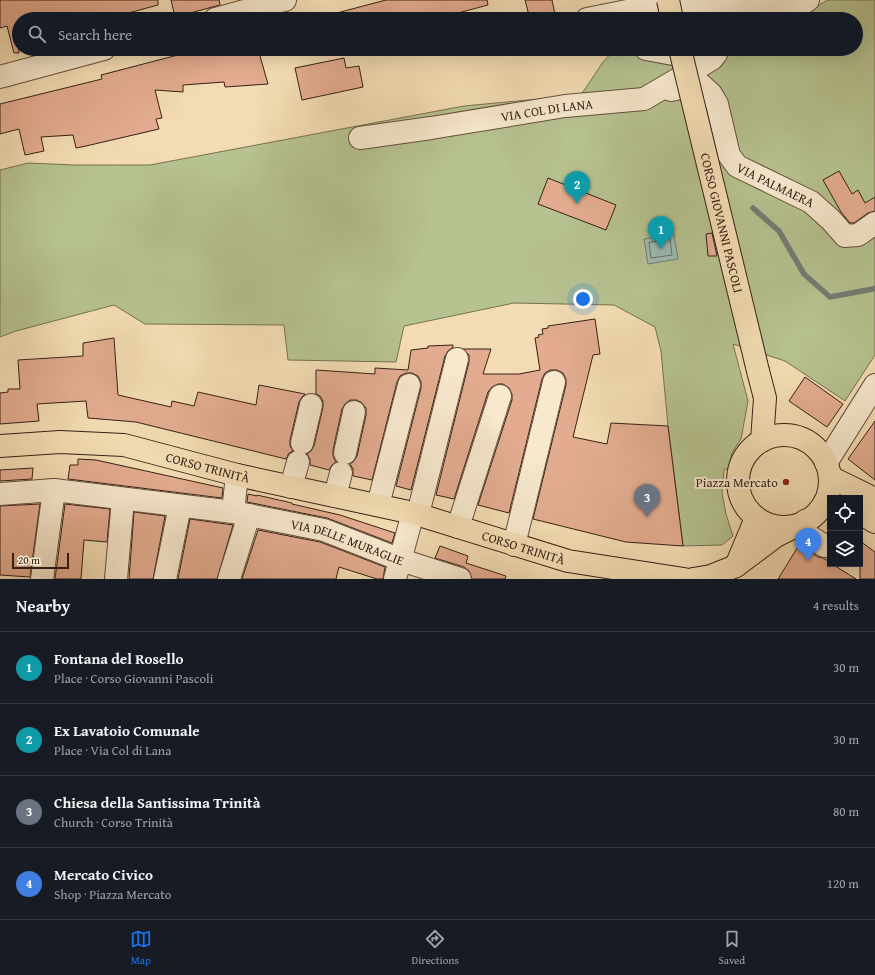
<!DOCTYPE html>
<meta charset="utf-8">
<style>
:root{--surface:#171b24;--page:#20242c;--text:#f1f3f6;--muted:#9ea1a6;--line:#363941;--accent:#1a73e8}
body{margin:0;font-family:"Gentium Book Plus",serif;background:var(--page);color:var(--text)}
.controls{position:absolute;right:12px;bottom:12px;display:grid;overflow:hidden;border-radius:0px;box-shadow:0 4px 16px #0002}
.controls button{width:36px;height:36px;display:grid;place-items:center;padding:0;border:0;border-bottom:1px solid var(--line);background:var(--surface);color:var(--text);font:20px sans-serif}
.scale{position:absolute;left:12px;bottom:10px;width:57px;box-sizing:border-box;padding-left:4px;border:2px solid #362016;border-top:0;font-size:11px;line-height:14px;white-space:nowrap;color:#362016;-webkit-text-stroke:3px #f7e8ce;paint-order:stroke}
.you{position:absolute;left:583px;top:299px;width:14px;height:14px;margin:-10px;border:3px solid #fff;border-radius:50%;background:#1a73e8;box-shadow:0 0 0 6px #1a73e833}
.badge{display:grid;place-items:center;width:26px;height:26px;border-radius:50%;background:var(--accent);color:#fff;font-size:13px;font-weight:700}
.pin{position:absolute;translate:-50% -33px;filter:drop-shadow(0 1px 2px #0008)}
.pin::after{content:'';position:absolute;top:21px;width:14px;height:12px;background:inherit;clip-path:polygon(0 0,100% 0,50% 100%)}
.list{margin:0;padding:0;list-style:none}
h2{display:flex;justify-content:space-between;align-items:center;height:52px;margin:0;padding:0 16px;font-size:17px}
h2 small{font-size:13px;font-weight:400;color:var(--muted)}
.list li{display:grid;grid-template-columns:26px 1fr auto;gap:12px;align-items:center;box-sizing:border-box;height:72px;padding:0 16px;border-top:1px solid var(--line)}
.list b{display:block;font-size:15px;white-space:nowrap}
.list p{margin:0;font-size:13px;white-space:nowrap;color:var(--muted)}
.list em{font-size:13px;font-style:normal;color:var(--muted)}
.icon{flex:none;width:22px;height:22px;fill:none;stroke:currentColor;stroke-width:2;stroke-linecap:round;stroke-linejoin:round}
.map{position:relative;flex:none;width:875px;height:579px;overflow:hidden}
.search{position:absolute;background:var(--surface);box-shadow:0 4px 16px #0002;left:12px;right:12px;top:12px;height:44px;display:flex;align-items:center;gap:10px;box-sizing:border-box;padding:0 14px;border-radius:22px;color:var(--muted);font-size:15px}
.sheet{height:340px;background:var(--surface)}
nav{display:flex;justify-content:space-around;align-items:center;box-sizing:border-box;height:56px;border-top:1px solid var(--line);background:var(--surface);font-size:11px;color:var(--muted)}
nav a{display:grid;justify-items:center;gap:2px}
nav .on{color:var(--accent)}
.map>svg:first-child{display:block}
.green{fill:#b6c290;stroke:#767153}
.water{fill:#9dbab3;stroke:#747c74}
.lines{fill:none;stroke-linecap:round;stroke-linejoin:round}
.shore{stroke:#6a6d64;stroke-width:1}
.stream{stroke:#747c74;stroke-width:5.5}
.building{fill:#e3ac90;stroke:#362016}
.minor-casing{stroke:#654f3d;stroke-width:24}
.major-casing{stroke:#362016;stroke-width:24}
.minor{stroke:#f7e8ce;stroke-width:22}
.major{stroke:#f3dcb3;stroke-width:22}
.major-bridge-casing{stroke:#362016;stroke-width:24;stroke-linecap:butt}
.major-bridge{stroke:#f3dcb3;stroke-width:22}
.poi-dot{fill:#8f2418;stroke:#f7e8ce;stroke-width:1.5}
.labels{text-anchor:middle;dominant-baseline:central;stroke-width:4;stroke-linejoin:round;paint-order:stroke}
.street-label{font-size:13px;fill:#362016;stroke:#f7e8ce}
.poi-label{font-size:13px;fill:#362016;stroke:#f7e8ce;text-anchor:end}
</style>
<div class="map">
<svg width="875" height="579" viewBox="0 0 875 579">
<rect width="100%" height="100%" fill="#f3dcb3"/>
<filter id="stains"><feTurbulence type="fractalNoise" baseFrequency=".005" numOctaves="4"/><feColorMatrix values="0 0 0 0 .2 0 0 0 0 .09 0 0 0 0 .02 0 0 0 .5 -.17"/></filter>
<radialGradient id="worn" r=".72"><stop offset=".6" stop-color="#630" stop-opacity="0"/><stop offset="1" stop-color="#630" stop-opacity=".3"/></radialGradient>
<!-- green -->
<path class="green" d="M828,0H875V355L845,401L785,361L733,344L748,401L741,439L732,453L729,468L724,470L722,493L726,514L733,536L722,545L683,546L668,426L661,351L655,327L614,305L514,303L404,326L396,362L288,360L284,325L145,324L114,305L16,331L0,337V170L28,163L74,165H150L464,106L581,95L603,62L615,49H856V19H783H794Z"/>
<!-- water -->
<path class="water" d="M674,234L678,259L648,264L644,239Z"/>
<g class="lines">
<!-- shore -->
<path class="shore" d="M670,239L672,255L651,258L649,243Z"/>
<!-- stream -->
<path class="stream" d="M753,208L779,231L804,274L830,297L873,289L875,288"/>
</g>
<!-- building -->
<path class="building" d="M0,0H158V5L106,19H19V53H14L7,26L0,28Z
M171,0H219L220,5L175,17Z
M386,0H487L488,5L458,13L460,19H334L333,14Z
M525,0H552L556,19H530Z
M201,49H258L268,84L225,87L224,82L183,85V92L155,90L162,118L156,119L159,129L86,146L76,148L73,135L41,137L44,151L25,155L19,129L0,134V104L102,79L101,75Z
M344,58L346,68L359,66L363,87L302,100L295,68Z
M839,171L852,194L858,190L865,203L875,197V211L868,213L854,223H850L841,212L823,180Z
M548,178L616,205L606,230L538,204Z
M712,233L717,256H708L706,234Z
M595,319L600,354L593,355L573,437L607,444L611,423L668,426L683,546L626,542L533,519L566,385V379L563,373L557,370H550L545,373L542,379L509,513L478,505L512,400V394L509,388L503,384H498L492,387L488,392L454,499L436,495L469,362V355L463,349H491L483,374H519L540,370L535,338L539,337L538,335L543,334L542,329L548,328V326Z
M114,338L118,395L171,407L172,401L194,406L198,392L256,405L259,385L305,394L302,397L299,402L290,440V446L293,451L289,453L286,459L136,422L88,418L86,401L37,404L39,421L0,424V393L8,392V389H20L18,360L83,356V343Z
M453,345V347L448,351L445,356L411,490L396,486L421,388V382L418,376L412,373H406L400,376L397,382L372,480L353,476V469L350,464L354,461L357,456L366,415V408L362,403L357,400H350L345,404L342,409L333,450V456L336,462L332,465L329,470L310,465V459L307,454L311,451L314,446L323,407V401L320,396L316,394V370L375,374V368L408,370L411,350L428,348V346Z
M805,377L843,404L827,427L789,401Z
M875,421V480L848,459Z
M78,459L96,460L223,488L222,498L68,479L70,465H78Z
M33,468L32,479L0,481V470Z
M248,494L257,496V495L292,503V504L340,515L395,533L392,543L327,518L247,502Z
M40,504L30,577L0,575V506Z
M65,504L110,509L107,542L84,540L81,579H55Z
M134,512L165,516L153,579H129Z
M190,519L233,525L217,579H178Z
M258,530L320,542L385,567L383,579H377L339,567L336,579H242Z
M860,541L875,552V579H860Z
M799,545L818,557L823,558L830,562V564H832L856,579H778Z
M440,546L468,556L466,563L506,576L505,579H472L469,571L464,567L435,558Z"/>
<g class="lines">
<!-- minor casing -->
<g class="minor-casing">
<g id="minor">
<path d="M215,19L285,0"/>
<path d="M587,19L632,10L703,4L799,6L808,0"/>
<path d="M646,49L673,54L696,49"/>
<path d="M0,77L104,49"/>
<path id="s1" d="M671,90L700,84L711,94L717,104L729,155L737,166L811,202L831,220L845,236L858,235L875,223"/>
<path id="s2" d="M360,138L431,128L565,106L644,99L712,59L716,54L715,49"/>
<path d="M302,443L311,405"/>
<path d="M345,453L354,412"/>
<path d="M826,463L875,385"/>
<path d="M291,487L298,462"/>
<path id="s3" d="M0,494L54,490L233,512L324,530L401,560L460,579"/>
<path d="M335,496L341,473"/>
<path d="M378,505L409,385"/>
<path d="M233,512L237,475"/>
<path d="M418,514L457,359"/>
<path d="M805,521L807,535L825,546"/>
<path d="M458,527L500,396"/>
<path d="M514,545L554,382"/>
<path d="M42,579L54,490"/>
<path d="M116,579L123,499"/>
<path d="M165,579L180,506"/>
<path d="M229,579L249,515"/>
<path d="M395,579L413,513"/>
</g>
</g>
<!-- major casing -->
<g class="major-casing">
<g id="major">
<path d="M758,371L765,398L762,441"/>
<circle cx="784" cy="481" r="46"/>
<path id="s4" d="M0,446L60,442L124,445L237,475L413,513L568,561L684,579"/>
<path d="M830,477L875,499"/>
<path d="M860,513L875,522"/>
<path d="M736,566L756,518"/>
<path d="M693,579L711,576L736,566L776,536L796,526"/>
</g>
</g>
<!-- minor -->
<use href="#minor" class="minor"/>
<!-- major -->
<use href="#major" class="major"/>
<!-- major-bridge casing -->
<g class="major-bridge-casing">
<g id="major-bridge">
<path d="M668,0L672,19"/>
<path id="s5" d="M680,49L758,371"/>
</g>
</g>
<!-- major-bridge -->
<use href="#major-bridge" class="major-bridge"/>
</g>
<!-- markers -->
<circle class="poi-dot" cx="786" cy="482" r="4"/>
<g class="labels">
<!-- street labels -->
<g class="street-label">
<text stroke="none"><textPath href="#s2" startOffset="189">VIA COL DI LANA</textPath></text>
<text stroke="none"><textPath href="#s1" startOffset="165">VIA PALMAERA</textPath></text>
<text stroke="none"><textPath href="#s5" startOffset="179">CORSO GIOVANNI PASCOLI</textPath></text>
<text stroke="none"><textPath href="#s4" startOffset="211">CORSO TRINITÀ</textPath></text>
<text stroke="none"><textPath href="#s3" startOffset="353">VIA DELLE MURAGLIE</textPath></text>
<text stroke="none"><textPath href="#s4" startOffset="537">CORSO TRINITÀ</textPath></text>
</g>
<!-- poi labels -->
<g class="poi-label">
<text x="778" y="482">Piazza Mercato</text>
</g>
</g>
<rect width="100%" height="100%" filter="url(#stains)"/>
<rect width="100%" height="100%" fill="url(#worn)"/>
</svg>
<div class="controls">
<button><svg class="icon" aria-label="locate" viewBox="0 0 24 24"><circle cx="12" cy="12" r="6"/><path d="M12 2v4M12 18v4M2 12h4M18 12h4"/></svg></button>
<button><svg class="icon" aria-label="layers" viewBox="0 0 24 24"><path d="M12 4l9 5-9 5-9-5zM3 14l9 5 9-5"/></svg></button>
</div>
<div class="scale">20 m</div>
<div class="you"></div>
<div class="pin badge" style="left:661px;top:249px;background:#0f9aa8">1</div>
<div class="pin badge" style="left:577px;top:204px;background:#0f9aa8">2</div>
<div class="pin badge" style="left:647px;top:517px;background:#6b7280">3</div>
<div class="pin badge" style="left:808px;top:561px;background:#3f7fe0">4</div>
<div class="search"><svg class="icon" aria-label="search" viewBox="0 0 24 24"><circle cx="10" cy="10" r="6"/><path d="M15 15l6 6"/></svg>Search here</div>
</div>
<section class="sheet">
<h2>Nearby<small>4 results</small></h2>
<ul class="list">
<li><span class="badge" style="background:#0f9aa8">1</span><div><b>Fontana del Rosello</b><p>Place · Corso Giovanni Pascoli</p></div><em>30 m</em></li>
<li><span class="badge" style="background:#0f9aa8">2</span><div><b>Ex Lavatoio Comunale</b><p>Place · Via Col di Lana</p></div><em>30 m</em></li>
<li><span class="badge" style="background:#6b7280">3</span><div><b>Chiesa della Santissima Trinità</b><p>Church · Corso Trinità</p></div><em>80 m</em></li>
<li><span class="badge" style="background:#3f7fe0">4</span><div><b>Mercato Civico</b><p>Shop · Piazza Mercato</p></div><em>120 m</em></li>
</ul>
</section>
<nav>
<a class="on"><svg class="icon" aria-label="map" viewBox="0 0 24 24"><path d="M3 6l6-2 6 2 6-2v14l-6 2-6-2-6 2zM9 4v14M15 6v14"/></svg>Map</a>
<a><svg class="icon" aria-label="directions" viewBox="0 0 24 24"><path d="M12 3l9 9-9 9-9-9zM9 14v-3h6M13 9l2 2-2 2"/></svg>Directions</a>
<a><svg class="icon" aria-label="saved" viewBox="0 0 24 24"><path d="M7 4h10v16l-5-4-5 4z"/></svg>Saved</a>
</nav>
